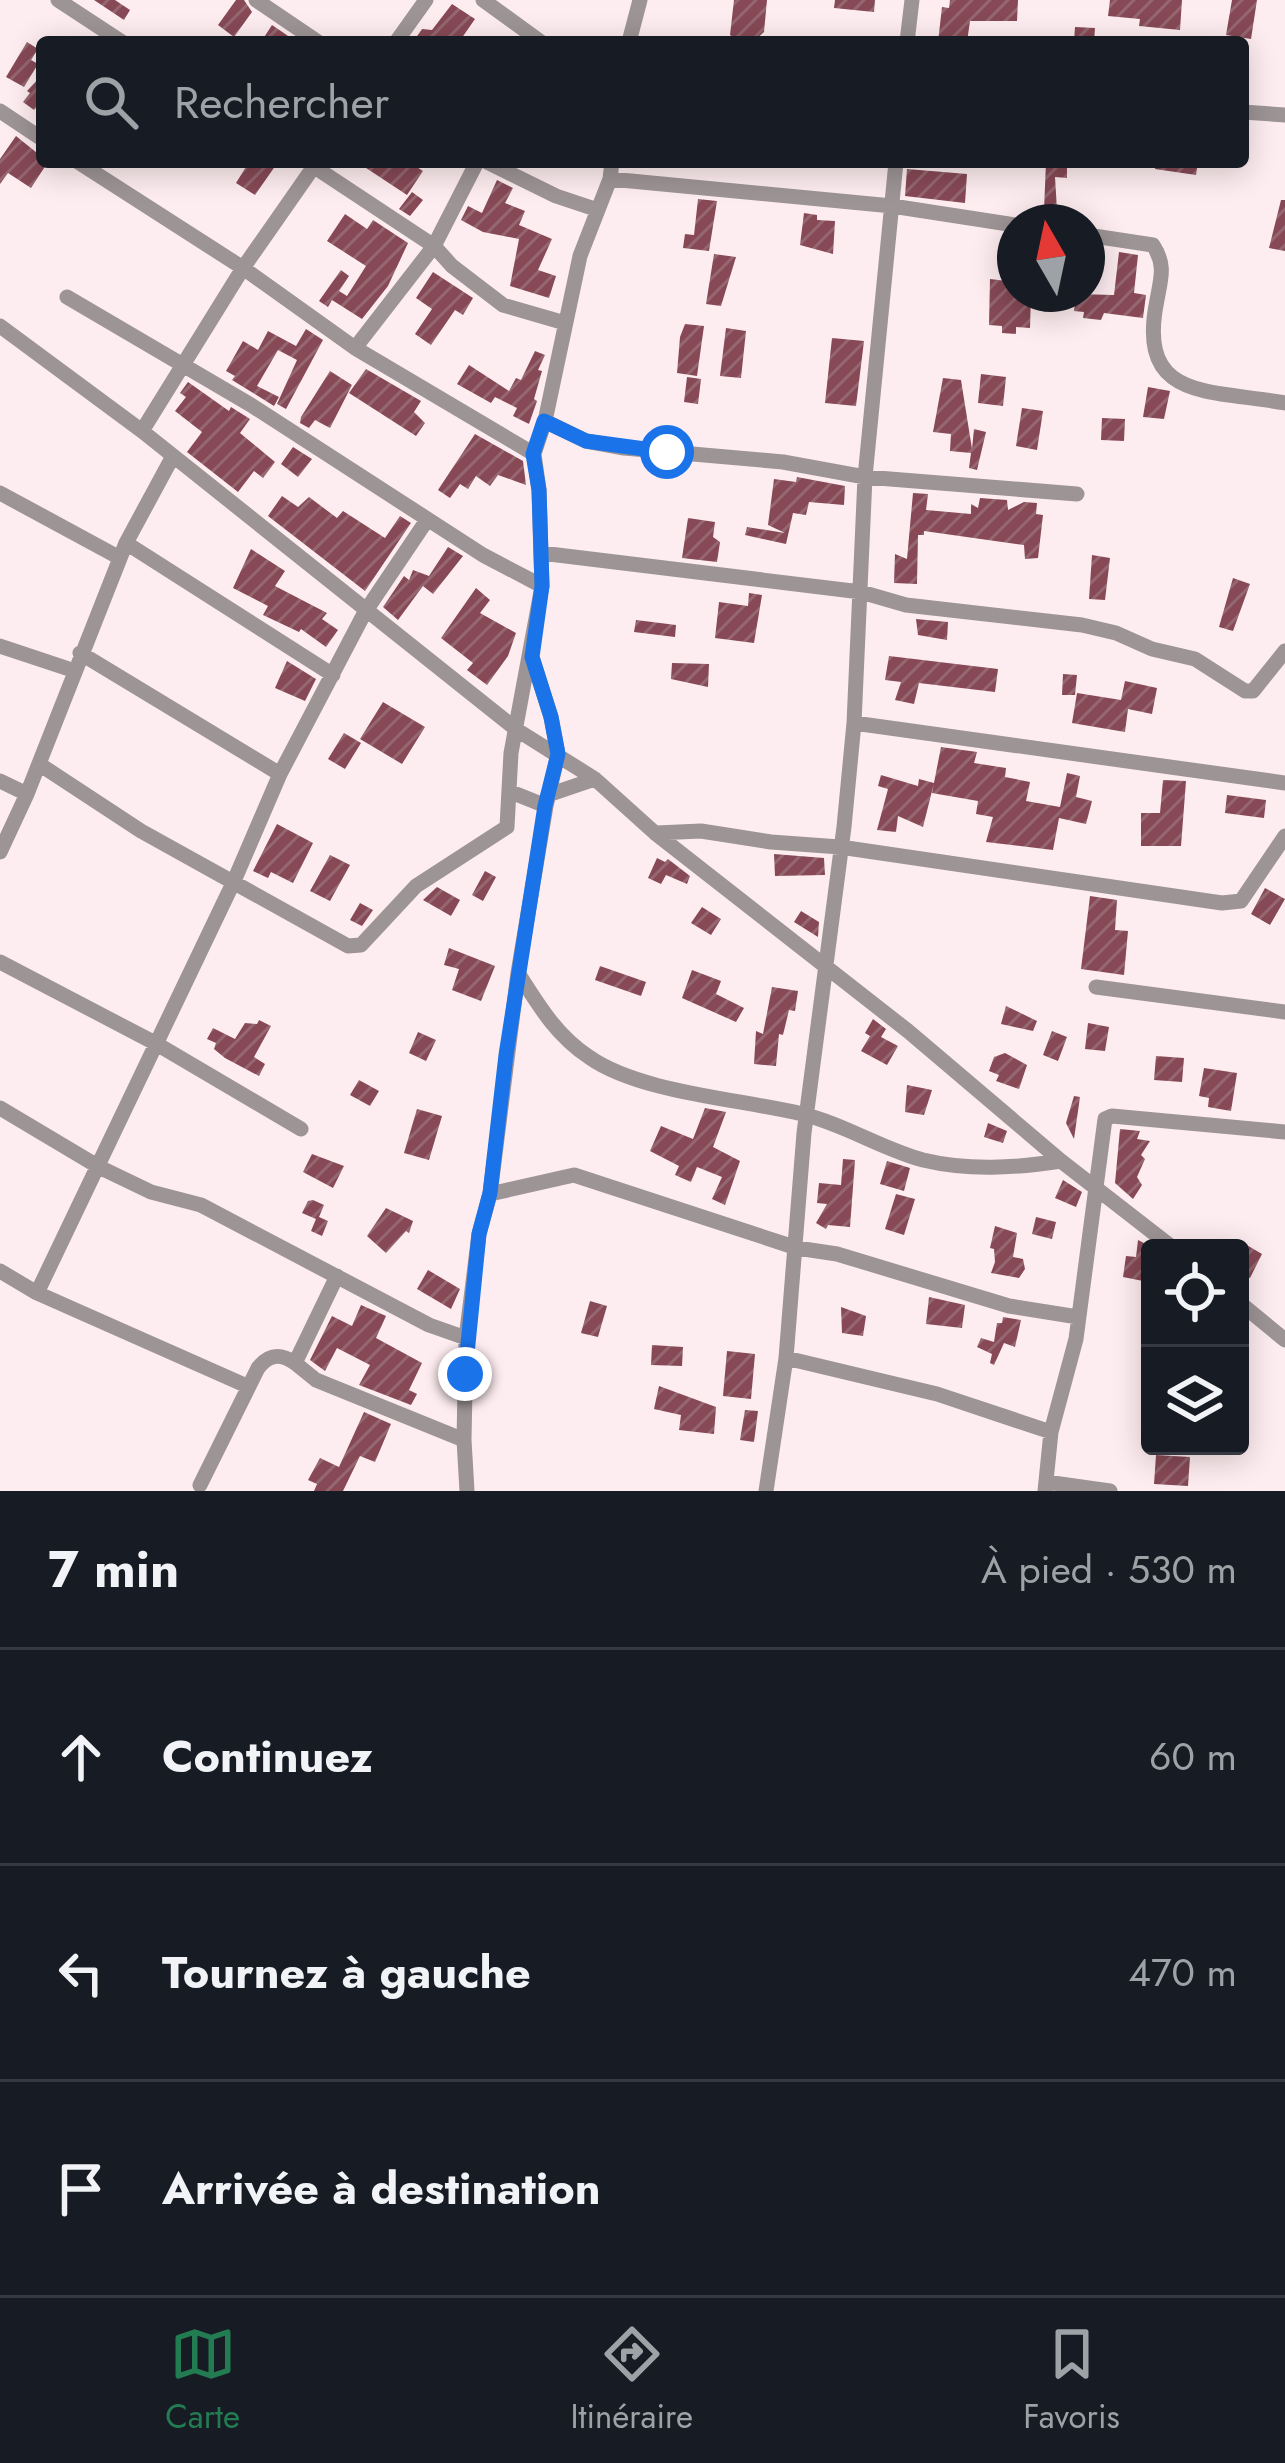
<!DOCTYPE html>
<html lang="fr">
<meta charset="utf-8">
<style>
:root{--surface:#171b24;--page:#242831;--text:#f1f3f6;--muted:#9ea1a6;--line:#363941;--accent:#237c51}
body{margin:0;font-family:Jost,sans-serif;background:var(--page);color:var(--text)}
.controls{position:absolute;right:36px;bottom:36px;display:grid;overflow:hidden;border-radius:12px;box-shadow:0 6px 30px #0003}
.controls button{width:108px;height:108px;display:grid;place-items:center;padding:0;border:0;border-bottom:3px solid var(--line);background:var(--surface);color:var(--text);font:60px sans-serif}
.compass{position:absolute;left:997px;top:204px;width:108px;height:108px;border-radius:50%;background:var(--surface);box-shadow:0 6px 30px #0003;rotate:351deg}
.stop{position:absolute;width:36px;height:36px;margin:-27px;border:9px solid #1a73e8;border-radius:50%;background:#fff}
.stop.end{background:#1a73e8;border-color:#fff;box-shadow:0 3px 12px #0008}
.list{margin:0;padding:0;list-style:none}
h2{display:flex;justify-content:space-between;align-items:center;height:156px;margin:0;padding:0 48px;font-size:51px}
h2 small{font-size:39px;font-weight:400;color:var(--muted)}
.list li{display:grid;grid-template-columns:78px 1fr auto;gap:36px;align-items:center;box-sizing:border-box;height:216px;padding:0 48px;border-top:3px solid var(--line)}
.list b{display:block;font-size:45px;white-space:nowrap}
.list em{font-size:39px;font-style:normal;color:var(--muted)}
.icon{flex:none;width:66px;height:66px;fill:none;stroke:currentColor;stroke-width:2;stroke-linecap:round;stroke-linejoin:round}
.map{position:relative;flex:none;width:1285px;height:1491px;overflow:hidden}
.search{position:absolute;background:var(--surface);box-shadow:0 6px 30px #0003;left:36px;right:36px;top:36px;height:132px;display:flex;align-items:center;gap:30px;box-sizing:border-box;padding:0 42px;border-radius:12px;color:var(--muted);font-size:45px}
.sheet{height:804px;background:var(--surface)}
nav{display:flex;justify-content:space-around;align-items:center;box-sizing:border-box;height:168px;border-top:3px solid var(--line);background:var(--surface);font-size:33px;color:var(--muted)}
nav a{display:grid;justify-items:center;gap:6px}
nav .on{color:var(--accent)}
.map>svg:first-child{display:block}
.building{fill:url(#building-hatch)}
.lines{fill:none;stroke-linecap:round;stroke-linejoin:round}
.minor{stroke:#9d9495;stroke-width:15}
.route{stroke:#1a73e8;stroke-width:15}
</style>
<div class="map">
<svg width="1285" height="1491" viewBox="0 0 1285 1491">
<defs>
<pattern id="building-hatch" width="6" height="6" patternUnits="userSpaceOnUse" patternTransform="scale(3)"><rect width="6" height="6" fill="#864955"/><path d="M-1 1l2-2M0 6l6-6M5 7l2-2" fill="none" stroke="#956770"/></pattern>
</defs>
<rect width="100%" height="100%" fill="#feedf0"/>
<!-- building -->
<path class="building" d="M94,0H115L130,10L124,20Z
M236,0H244L252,12L234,37L218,25Z
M734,0H767L764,32L754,41L740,42L730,35Z
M835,0H875L874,12L834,8Z
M950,0H1018L1017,21H970L967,42H938L942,7L949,8Z
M1110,0H1182L1180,30L1139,26L1140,19L1108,16Z
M1232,0H1257L1251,39L1226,35Z
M452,4L475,19L459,42H413L422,29L432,30Z
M272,25L297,42H261Z
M1075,27L1095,28L1094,42H1074Z
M27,42L38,49L31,60L38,64L24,87L6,77Z
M42,75V101L34,110L23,102L30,93L27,91Z
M16,136L42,157V162H48L31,188L8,173L0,184V159Z
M249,162H278L255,195L236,183Z
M357,162H409L423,171L407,195Z
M1046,162H1067V178L1055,177L1057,210H1044Z
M1156,162H1198L1196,175L1155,169Z
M907,169L967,174L965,203L905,196Z
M497,180L513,188L505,203L525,211L519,225L552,239L538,270L556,276L549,298L510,286L519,239L483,232L461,220L468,206L482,213Z
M412,192L423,200L410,216L399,209Z
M698,199L717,201L709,251L683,248L685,234L694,235Z
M1281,200H1285V251L1269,248Z
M804,213L817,215V220L835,221L833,254L800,245Z
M345,214L367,229L373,220L408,243L388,286L362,319L332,300L328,307L319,301L341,270L349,276L339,291L347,296L366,266L327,241Z
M1119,252L1138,255L1134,293L1146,295L1143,318L1104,313L1101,320L1083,318L1084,312L1074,311L1076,294L1114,295Z
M714,254L736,257L721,306L706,304Z
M433,272L473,298L463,315L455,310L431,345L415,334L432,309L416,298Z
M990,279L1015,282V294H1031L1030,328L1016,327V334L1002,333V326L989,325Z
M685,324L704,326L697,376L677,373L680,337Z
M726,328L746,331L741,378L720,376Z
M306,329L323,340L286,409L277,404L297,360L278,350L257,386L279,397L274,406L232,380L235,376L226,371L243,341L258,350L268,331L296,346Z
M832,338L864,341L856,406L825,403Z
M535,351L545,355L538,370L542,371L534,399L537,401L529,424L513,416L517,408L495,397L491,403L457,384L469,365L509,391L516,378L521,380Z
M366,369L421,401L414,412L425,423L416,436L349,393Z
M330,371L352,385L330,428L315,420L309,428L300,423L301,417Z
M981,374L1006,377L1003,406L978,403Z
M687,377L701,379L698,404L684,402Z
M943,378L961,380L972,449L974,429L986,432L977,470L969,468L971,453L950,451L951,434L933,432Z
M188,382L229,411L231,407L250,419L240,433L275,462L263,478L254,471L238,492L187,452L202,432L175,411L186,397L180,393Z
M1148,387L1170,391L1164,419L1143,417Z
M1022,408L1043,411L1037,450L1016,446Z
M1102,418L1125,419L1124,441L1101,440Z
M475,434L523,461L526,485L498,475L490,486L476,476L468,489L460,484L450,498L438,490Z
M293,447L312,459L298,477L281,464Z
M797,477L845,486L844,505L809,502L806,515L793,513L786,544L745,535L747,527L785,533L768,525L774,479L796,482Z
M913,493L928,494L926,510L971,514V504L978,508L980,498L1007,500L1008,510L1024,502L1037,503L1036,514L1043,515L1038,558L1025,559L1024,545L924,531V535H918L917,584L894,583L895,554L907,559Z
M282,496L298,507L309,497L337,518L343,511L385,538L400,516L411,523L365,591L268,516Z
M688,518L715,522L713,537L720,542L717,562L682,558Z
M448,547L463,556L433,594L423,586L398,620L383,607L404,576L409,580L413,570L429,576Z
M251,549L285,571L275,586L327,613L322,619L338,630L326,647L301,629L299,632L263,615L268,606L233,588Z
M1092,555L1110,558L1105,600L1089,599Z
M1233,578L1250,584L1233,631L1219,627Z
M476,588L490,600L480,613L516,633L508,656L487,685L467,670L473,663L441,638Z
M749,593L762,595L754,643L715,638L719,602L748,606Z
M916,619L948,622L947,640L918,635Z
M636,620L676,625L675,637L634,632Z
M889,656L998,669L995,692L919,683L914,704L895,700L901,682L885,680Z
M287,661L316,679L305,701L275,688Z
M672,663L709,664L708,687L671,679Z
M1063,674L1077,675L1075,695H1062Z
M1125,681L1157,688L1152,714L1128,709L1125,732L1072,723L1077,693L1121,700Z
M383,702L425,727L402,764L360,739Z
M344,733L361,743L345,769L328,759Z
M941,747L977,752L974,763L1006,768L1005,777L1030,782L1026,801L1060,807L1067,773L1080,776L1076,797L1092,801L1086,824L1059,818L1053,850L986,842L993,817L976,814L978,801L932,793Z
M881,775L918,786L919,779L934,783L923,827L898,816L896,832L877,830L888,789L878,786Z
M1163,780L1186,781L1181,846H1141V813H1160Z
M1227,795L1266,800L1264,818L1225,813Z
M277,824L313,843L293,883L271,872L268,878L253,871Z
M774,854L824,858L825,875L775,876Z
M330,855L350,865L330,901L310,891Z
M657,858L665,862L668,859L690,876L687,884L666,875L661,884L648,878Z
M485,871L496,877L483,901L472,895Z
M437,887L460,900L451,916L423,900Z
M1265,888L1285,899L1270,925L1251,914Z
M1090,896L1117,900L1115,930L1128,931L1124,975L1081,969Z
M360,903L373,910L362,926L350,920Z
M702,907L721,919L711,935L691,923Z
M801,911L819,922L818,937L794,922Z
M449,948L495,966L481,1001L452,990L459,969L444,965Z
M600,966L646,982L641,996L595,980Z
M692,970L721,981L716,994L744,1008L736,1022L682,998Z
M772,987L798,991L795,1011L789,1010L783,1035L779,1034L776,1066L754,1064L756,1031L763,1034Z
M1006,1006L1037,1021L1033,1031L1001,1024Z
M873,1019L886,1029L881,1037L898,1046L887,1065L861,1051L870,1036L865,1033Z
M259,1020L271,1026L254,1057L265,1064L259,1076L225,1058L214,1049L216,1043L207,1039L213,1028L235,1039L245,1023L257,1024Z
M1088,1023L1109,1027L1105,1051L1085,1049Z
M1052,1031L1067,1037L1058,1061L1043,1055Z
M418,1032L436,1040L426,1061L409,1053Z
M1005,1053L1027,1065L1019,1089L996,1081L999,1075L989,1071L994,1057Z
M1156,1056L1184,1058L1182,1082L1154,1080Z
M1204,1068L1237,1073L1231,1111L1208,1107L1209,1098L1199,1096Z
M359,1080L379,1091L370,1106L350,1095Z
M907,1085L932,1090L924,1115L905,1112Z
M1074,1096L1080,1097L1074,1139L1066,1123Z
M705,1108L726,1112L713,1147L740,1161L725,1205L712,1199L722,1177L697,1167L691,1182L675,1175L679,1166L650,1151L661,1126L693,1139Z
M417,1109L442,1116L429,1160L404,1153Z
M988,1123L1007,1131L1003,1143L984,1137Z
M1120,1129L1140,1131L1137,1139L1150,1141L1141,1155L1145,1159L1137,1177L1142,1185L1133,1199L1115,1183Z
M312,1154L344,1166L333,1188L303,1172Z
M843,1159L855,1160L850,1227L828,1225L826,1229L816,1223L827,1204L817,1203L819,1183L841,1185Z
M887,1161L910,1168L904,1191L880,1184Z
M1063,1180L1082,1192L1076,1207L1055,1198Z
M896,1194L915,1199L904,1235L885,1229Z
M313,1200L324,1205L319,1217L328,1221L322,1236L311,1231L316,1219L302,1213L308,1201Z
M386,1208L413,1221L409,1233L406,1231L386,1253L367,1236Z
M1036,1217L1056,1222L1052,1239L1032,1234Z
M995,1226L1017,1233L1013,1257L1023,1259L1025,1269L1019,1278L991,1273L995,1262L994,1249L990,1248Z
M1138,1240L1150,1246L1143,1281L1123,1277L1126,1256L1136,1257Z
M1240,1241L1262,1254L1250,1278L1240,1273Z
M428,1270L460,1289L451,1309L417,1289Z
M929,1297L965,1305L962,1328L926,1324Z
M590,1301L607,1306L598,1337L581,1333Z
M361,1305L386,1316L376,1338L422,1363L409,1390L417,1394L411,1405L359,1385L370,1365L337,1348L325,1371L310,1360L332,1316L352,1326Z
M841,1307L866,1316L863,1336L842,1333Z
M1003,1317L1021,1320L1015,1347L1004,1343L994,1365L990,1363L992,1354L977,1347L981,1338L994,1342L997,1323H1002Z
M652,1345L683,1347L682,1366L651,1365Z
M727,1351L755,1354L751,1399L723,1396Z
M659,1386L716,1407L714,1434L679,1430L681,1415L654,1409Z
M745,1410L758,1411L754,1442L740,1440Z
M364,1412L391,1424L375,1462L360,1456L343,1491H314L317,1484L308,1480L320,1458L339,1467Z
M1156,1455L1190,1457L1188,1486L1154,1484Z"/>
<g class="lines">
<!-- minor -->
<path class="minor" d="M58,0L122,42
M256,0L318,42
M483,0L541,42
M396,42L426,0
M629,42L640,0
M907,42L912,0
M0,111L42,139
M1243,112L1285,115
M78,162L243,268L355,348L534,454
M487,162L556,196L598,210
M310,164L434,246L452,266L503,305L565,323
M610,179L892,206L1015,225
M1087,235L1153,245C1166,265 1161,278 1157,300C1136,402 1210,389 1285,403
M67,297L251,405L483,555L542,586
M0,326L142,431L517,730L595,779L655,833L908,1031L1061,1161L1173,1248
M355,348L434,246L477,162
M545,421L586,441L624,448L783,462L865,477L1077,494
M142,431L243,268L317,162
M0,493L120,558
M126,543L333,675
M541,553L861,592L906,605L1082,625L1116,633L1152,649L1195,659L1245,691H1253L1285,651
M0,646L75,671
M80,653L280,774
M854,723L1285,783
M39,764L141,831L348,946L361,945L416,886L507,827L511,753L542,586L539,490L534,454L545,421L580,256L610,179L612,162
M0,781L27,794
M511,792L546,806
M548,795L595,779
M656,833L701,831L771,842L840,847L1222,903L1241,901L1285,836
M0,852L27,794L126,543L173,456
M0,962L155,1043L301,1129
M518,973C539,1006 556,1035 589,1057C640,1093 741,1099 802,1114C844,1124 882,1149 923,1160C969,1171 1015,1168 1061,1161
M1096,987L1285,1012
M0,1108L99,1167L151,1192L201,1205L429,1325L466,1338
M490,1194L574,1175L797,1248L837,1254L1009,1306L1078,1317
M0,1271L37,1293L247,1386
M37,1293L234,881L280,774L365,612L427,520
M1240,1303L1285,1340
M786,1358L937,1394L1051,1432
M295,1363L316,1380L464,1440L467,1491
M464,1440L466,1338L479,1234L490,1194L518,973L546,806L558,754L551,717L533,660
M1046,1482L1110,1491
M200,1485L258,1368C269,1354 280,1353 295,1363L337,1276
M766,1491L786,1358L804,1133L844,827L854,723L865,477L896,162
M1045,1491L1051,1432L1076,1339L1105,1119L1112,1116L1285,1132"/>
</g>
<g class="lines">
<!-- route -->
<path class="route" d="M465,1374L479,1234L490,1193L506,1055L545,806L558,754L551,717L532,657L542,586L539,490L533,454L544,421L586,441L667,452"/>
</g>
</svg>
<div class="controls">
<button><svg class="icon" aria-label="locate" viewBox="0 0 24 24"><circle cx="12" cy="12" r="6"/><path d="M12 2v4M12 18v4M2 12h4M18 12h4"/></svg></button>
<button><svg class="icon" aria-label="layers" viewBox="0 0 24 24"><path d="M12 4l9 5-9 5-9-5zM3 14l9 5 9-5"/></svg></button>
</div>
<svg class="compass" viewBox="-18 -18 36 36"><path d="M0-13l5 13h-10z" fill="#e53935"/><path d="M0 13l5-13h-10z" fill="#9ea1a6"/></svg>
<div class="stop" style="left:667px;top:452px"></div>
<div class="stop end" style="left:465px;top:1374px"></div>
<div class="search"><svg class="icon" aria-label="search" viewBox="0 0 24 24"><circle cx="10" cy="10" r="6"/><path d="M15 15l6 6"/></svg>Rechercher</div>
</div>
<section class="sheet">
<h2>7 min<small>À pied · 530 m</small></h2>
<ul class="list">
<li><svg class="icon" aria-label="ahead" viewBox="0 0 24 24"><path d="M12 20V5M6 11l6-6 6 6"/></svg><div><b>Continuez</b></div><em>60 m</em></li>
<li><svg class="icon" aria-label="left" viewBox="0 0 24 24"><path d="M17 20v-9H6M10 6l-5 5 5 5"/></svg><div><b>Tournez à gauche</b></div><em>470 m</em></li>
<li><svg class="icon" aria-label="arrive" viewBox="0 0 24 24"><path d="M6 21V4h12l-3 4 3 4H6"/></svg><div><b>Arrivée à destination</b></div></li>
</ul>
</section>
<nav>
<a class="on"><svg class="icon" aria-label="map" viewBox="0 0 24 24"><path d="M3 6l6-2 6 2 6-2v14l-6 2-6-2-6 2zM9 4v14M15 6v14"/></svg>Carte</a>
<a><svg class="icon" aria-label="directions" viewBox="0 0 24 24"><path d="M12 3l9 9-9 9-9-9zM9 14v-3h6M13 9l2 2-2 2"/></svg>Itinéraire</a>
<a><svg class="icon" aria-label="saved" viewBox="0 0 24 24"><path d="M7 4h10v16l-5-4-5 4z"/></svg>Favoris</a>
</nav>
